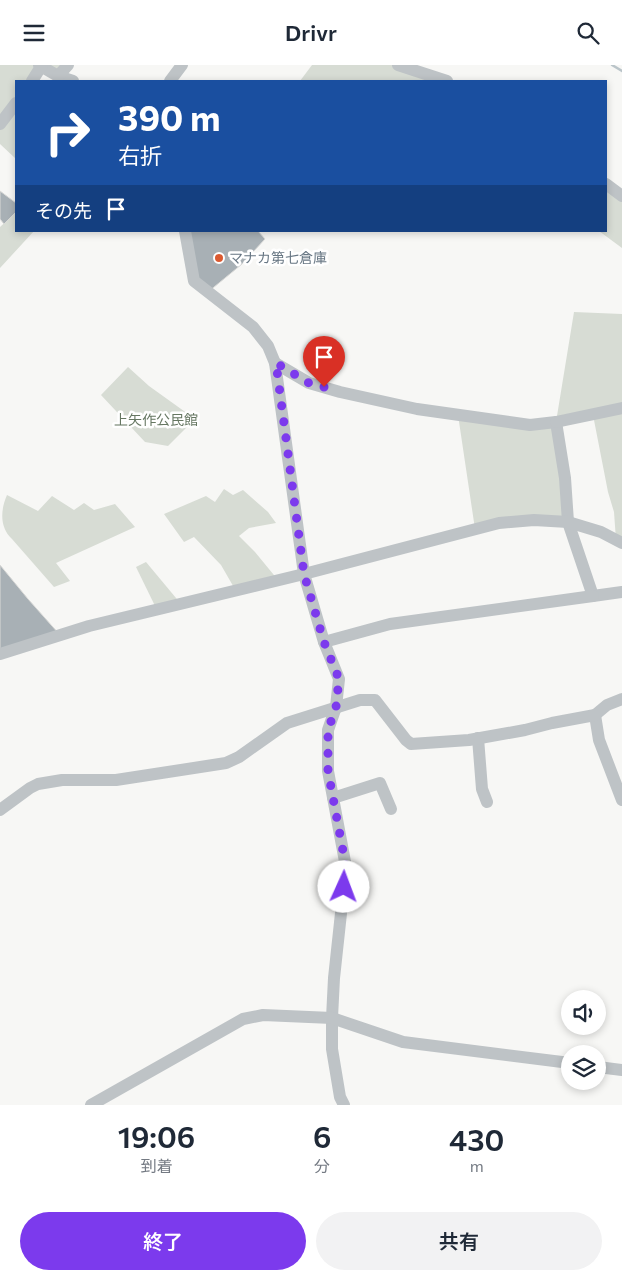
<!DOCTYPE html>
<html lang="ja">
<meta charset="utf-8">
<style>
body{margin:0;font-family:Commissioner,"Noto Sans JP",sans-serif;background:#f2f2f3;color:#1f2937;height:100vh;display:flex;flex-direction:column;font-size:19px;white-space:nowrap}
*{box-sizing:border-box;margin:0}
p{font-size:16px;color:#747a83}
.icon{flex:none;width:28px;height:28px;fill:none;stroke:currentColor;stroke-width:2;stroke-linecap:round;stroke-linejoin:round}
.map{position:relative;height:1040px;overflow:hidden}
.drawer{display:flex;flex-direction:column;background:#fff;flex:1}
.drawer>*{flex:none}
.banner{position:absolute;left:15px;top:15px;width:592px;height:152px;border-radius:0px;box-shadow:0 2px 8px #0003;background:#1a4fa0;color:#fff;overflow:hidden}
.tools{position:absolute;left:561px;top:925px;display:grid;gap:10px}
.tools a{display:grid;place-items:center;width:45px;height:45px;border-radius:50%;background:#fff;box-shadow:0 2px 8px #0003;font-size:25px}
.pin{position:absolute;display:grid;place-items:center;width:42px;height:42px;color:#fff;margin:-51px -21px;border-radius:50% 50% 50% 0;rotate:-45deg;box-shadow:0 0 5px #0007}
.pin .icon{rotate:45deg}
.me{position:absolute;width:55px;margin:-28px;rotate:2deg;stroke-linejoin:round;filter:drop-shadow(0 0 4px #0008)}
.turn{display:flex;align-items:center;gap:18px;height:105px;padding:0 20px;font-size:22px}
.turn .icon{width:65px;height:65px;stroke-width:2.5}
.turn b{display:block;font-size:35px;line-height:42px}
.then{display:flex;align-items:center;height:48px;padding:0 20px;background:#0003;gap:10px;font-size:19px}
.eta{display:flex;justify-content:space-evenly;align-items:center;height:85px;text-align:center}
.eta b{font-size:30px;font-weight:600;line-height:35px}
.primary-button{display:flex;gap:10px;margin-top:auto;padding:10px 20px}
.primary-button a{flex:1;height:58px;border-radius:30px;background:#7c3aed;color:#fff;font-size:20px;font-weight:600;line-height:58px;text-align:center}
.primary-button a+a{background:#f2f2f3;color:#1f2937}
header{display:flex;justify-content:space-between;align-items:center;height:65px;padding:0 20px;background:#fff;font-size:22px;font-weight:600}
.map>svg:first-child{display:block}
</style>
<header><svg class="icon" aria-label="menu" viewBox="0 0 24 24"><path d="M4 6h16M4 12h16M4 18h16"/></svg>Drivr<svg class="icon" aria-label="search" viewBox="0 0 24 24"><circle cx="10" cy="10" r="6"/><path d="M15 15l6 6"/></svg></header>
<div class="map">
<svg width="622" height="1040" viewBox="0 0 622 1040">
<rect width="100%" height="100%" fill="#f7f7f5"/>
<g fill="#d7dcd4">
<path d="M0,0h68l-10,11 -16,-9 -10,14h-16v76l-1,1 -15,-14z"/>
<path d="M312,0h86l49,16h-147z"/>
<path d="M606,119l16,12v52l-23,-17h7z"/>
<path d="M16,147v19h18l-34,37v-41z"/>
<path d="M574,247l48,2v229l-6,-3 -2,-28 -6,-20 -15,-77 -37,8 12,99 -93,7 -17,-114 98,7z"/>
<path d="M128,302l21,19 46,33 -27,27 -23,-4 -44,-47z"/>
<path d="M224,424l9,6 10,-5 25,22 8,11 -27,5 -10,8 16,16 23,28 -42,11 -15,-26 -27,-28 -10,5 -20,-28 42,-18 9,6z"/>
<path d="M7,430l31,16 14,-15 22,14 10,-7 10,7 21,-6 20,23 -79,36 14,18 -16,6 -42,-48c-12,-11 -12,-28 -5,-44z"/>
<path d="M146,497l35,42 -24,6 -21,-43z"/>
</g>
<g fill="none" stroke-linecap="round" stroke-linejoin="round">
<path stroke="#bac4c9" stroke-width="2.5" d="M612,0l10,6"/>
</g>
<g fill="#a8b0b5" stroke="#d9d9d7">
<path d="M0,126l16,12v9l-12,12 -4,-5z"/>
<path d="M185,166h73l7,8 -23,25 -34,28 -14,-11z"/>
<path d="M0,500l28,34 32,36 -60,19z"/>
</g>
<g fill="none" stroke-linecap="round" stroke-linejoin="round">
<g stroke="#bec3c6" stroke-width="12">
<path d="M39,0l19,11 15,5"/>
<path d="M398,0l49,16"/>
<path d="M58,11l10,-11"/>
<path d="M32,16l10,-16"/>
<path d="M170,16l12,-16"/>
<path d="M0,59l16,-21"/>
<path d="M606,119l16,12"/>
<path d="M185,166l9,50 59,46 15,19 7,17 29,211 20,68 15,37 -3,28 -8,23v41l18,96 -12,111 -2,40v31l8,48 4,8"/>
<path d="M275,298l34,20 31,9 77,17 113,16 26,-3 9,56 3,44 25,74 29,-4"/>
<path d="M556,357l66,-14"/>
<path d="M324,577l66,-18 203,-28"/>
<path d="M0,589l89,-28 215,-52 195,-51 35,-3 34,2 33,10 21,11"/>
<path d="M595,650l4,25 23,60"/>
<path d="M478,673l4,51 5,13"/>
<path d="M333,733l47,-15 11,26"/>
<path d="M0,745l30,-22 8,-4 24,-4h54l110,-17 13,-6 48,-34 73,-23h15l31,40 5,4 58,-4 56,-10 27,-7 43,-8 12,-10 15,-6"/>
<path d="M598,1002l24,3"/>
<path d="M91,1040l152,-86 20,-4 69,3 71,24 167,21"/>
</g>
</g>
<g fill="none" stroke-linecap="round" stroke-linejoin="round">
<path stroke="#7c3aed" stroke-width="9" stroke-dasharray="0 16.2" d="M324,322l-15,-4 -33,-20 28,211 20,68 15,37 -3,28 -8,23v41l18,96 -2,20"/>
</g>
<circle fill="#db5a31" stroke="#fff" stroke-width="2" cx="219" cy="193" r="5"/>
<g text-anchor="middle" stroke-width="5" stroke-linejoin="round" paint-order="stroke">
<g font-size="14" fill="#687784" stroke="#fff" text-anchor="start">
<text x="229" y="198">マナカ第七倉庫</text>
</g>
<g font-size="14" fill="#667762" stroke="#fff">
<text x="156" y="360">上矢作公民館</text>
</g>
</g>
</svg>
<div class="tools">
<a><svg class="icon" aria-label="sound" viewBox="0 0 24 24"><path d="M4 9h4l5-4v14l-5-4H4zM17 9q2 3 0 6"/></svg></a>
<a><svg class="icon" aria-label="layers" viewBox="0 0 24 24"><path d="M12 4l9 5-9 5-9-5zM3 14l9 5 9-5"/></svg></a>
</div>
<div class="pin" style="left:324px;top:322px;background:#d93025"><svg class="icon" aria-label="arrive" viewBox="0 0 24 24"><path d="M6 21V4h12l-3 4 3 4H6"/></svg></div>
<svg class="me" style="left:344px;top:822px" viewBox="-20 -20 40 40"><circle r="19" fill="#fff"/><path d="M0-13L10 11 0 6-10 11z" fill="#7c3aed"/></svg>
<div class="banner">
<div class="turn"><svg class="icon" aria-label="right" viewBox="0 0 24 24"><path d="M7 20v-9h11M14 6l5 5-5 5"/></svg><div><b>390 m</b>右折</div></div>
<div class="then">その先<svg class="icon" aria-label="arrive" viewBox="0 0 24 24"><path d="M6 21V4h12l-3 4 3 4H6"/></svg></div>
</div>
</div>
<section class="drawer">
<div class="eta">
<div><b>19:06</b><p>到着</p></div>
<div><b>6</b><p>分</p></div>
<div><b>430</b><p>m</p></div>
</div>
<div class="primary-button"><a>終了</a><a>共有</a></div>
</section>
